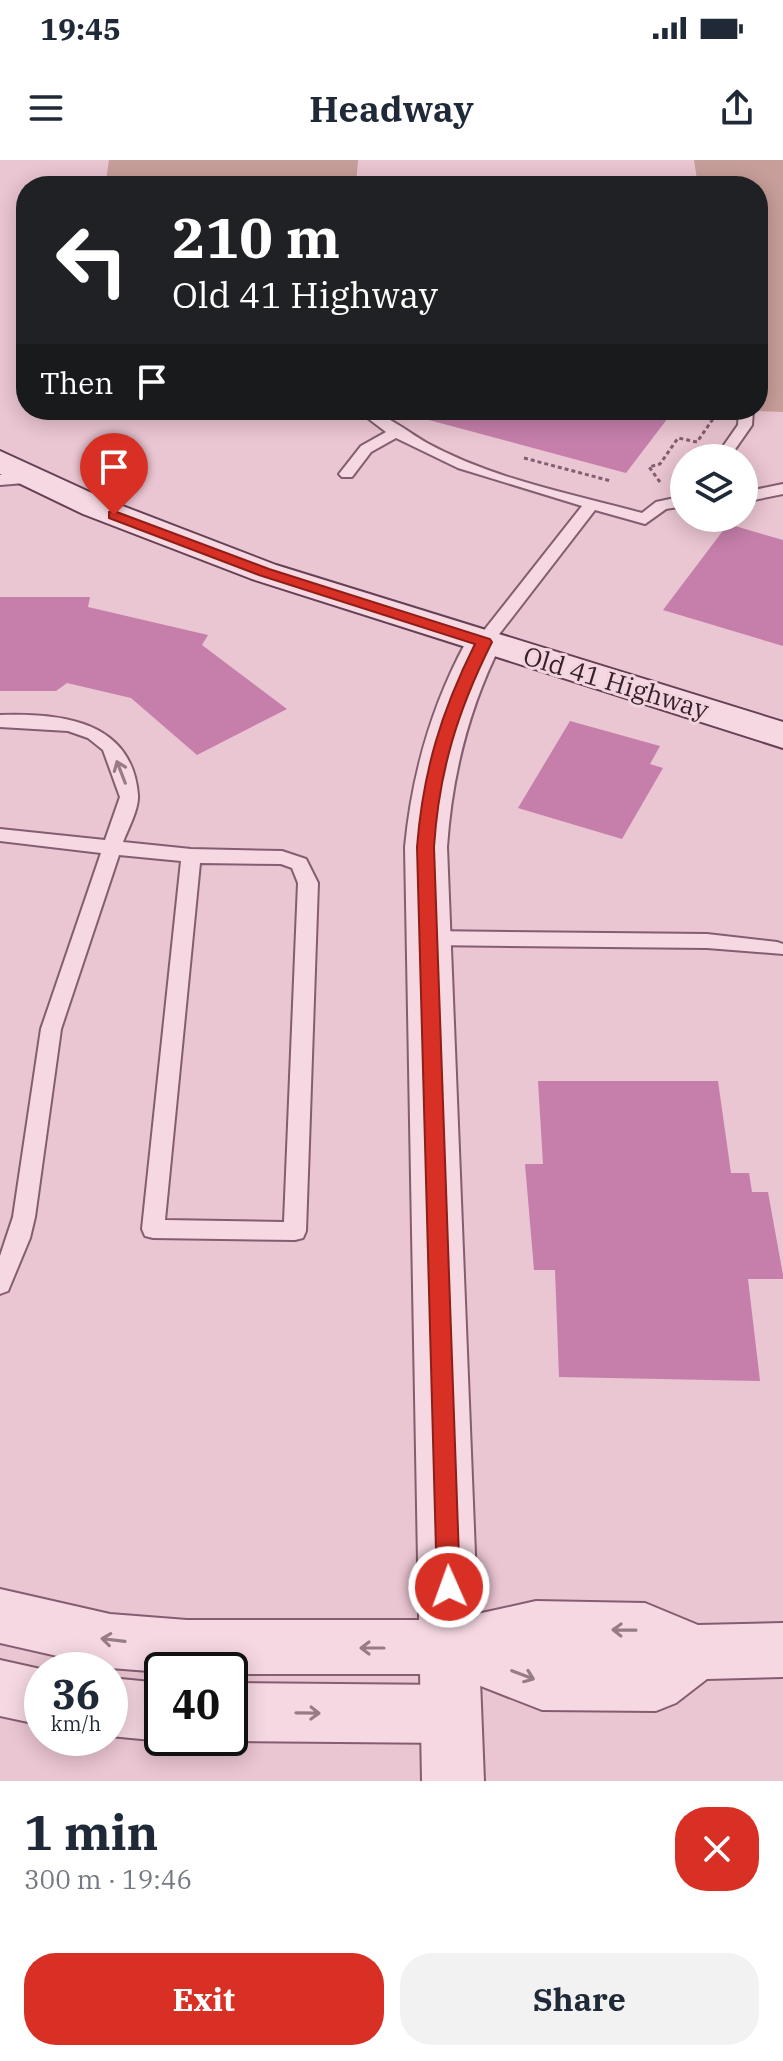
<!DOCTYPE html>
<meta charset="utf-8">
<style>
body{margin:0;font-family:"IBM Plex Serif",serif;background:#f2f2f3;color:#1f2937;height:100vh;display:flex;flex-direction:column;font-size:30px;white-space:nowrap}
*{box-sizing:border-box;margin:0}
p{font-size:26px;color:#747a83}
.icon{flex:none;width:44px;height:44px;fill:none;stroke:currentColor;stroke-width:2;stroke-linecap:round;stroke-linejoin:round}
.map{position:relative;height:1621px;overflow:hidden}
.side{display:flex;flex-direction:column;background:#fff;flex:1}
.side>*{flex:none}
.top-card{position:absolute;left:16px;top:16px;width:752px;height:244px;border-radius:32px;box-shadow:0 4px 20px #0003;background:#202124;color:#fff;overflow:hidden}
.tools{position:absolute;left:670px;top:284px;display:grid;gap:16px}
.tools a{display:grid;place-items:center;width:88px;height:88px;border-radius:50%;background:#fff;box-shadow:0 4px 20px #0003;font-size:40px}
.speed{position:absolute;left:24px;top:1492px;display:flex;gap:16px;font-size:40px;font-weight:700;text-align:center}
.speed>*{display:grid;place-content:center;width:104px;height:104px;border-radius:50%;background:#fff;box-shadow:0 4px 20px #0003;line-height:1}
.speed small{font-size:20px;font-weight:400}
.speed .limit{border:4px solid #111;border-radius:12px;background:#fff;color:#111}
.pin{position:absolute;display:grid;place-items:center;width:68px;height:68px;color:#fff;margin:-82px -34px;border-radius:50% 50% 50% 0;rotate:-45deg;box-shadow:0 0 8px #0007}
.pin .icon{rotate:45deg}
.me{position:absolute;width:88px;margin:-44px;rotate:358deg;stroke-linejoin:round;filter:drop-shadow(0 0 6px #0008)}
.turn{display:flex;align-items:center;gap:28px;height:168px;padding:0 24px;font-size:36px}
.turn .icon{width:104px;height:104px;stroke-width:2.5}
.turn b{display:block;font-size:56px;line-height:68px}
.then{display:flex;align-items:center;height:76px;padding:0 24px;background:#0003;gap:16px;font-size:30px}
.round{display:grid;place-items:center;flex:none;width:84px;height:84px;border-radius:32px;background:#f2f2f3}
.head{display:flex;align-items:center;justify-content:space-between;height:136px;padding:0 24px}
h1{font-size:48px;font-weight:700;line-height:60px}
.action{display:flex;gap:16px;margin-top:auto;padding:16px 24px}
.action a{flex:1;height:92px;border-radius:32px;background:#d93025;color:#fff;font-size:32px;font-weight:700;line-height:92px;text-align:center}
.action a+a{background:#f2f2f3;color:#1f2937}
.status{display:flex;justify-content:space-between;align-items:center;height:56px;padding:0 40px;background:#fff;direction:ltr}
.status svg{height:22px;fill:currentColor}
header{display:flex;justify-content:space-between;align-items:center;height:104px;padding:0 24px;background:#fff;font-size:36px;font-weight:700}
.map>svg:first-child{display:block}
</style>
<div class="status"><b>19:45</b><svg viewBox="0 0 49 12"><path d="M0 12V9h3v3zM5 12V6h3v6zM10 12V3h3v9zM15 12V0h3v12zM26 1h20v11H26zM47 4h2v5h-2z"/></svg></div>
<header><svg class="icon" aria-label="menu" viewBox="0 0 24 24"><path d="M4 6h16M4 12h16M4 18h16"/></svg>Headway<svg class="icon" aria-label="share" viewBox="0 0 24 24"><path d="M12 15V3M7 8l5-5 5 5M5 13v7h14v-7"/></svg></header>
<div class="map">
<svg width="783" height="1621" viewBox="0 0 783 1621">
<rect width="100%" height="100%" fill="#eac5d2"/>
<g fill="#c79e9a">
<path d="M109,0h249l-2,26h-246l-4,-5z"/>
<path d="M694,0h89v252l-51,-2h26v-224h-60z"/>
</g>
<g fill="#c57faa">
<path d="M430,250h244l-48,63 -197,-53z"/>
<path d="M728,364l55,16v106l-120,-36z"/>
<path d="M0,437h90l-2,10 120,28 -6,10 85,64 -90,46 -66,-57 -64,-15 -11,8h-56z"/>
<path d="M570,561l90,25 -10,18 13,4 -41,71 -104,-31z"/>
<path d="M538,921h180l13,92h18l3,19h16l15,83v4h-35l12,102 -201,-4 -4,-107h-21l-9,-106h18z"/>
</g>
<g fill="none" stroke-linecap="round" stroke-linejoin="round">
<g stroke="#845d70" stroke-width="4">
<g id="service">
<path d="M357,250c26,0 47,20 70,33 66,36 144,51 215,70l14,-11 28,-6v10l-18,3 -21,15 -50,-14 -105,136h-12l-2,-4 2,-4 104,-132 -124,-38 -62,-30 -25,14 -19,25h-10l-3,-3 22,-28 25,-14z"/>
<path d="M739,250h14l-1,15 -23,33h-14l23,-33z"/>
<path d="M32,314l8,5 -3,3 -37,3v-10z"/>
<path d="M783,324v10l-39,8v-10z"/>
<path d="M0,555c60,-2 132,5 138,80 1,14 -10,34 -15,47l68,7 91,2 24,8 12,24 -12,348 -3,7 -8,2 -142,-2 -8,-2 -3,-7 39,-368 -62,-6 -58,174 -26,188 -5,21 -22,53 -8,3v-38l13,-39 28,-188 60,-176 -101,-12v-12l105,11 15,-43 -17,-47 -15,-12 -20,-7 -68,-4zM200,703l81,1 11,4 6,15 -14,339 -119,-2z"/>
<path d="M426,771l281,3 70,8 6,2v10l-76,-6 -281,-3 -10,-7z"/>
</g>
</g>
<g stroke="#845d70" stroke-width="4">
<g id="minor">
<path d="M0,1429l110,25 77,6h263l86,-19 109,2 53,22 85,-2v54l-76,2 -31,24 -20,8 -114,-1 -92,-36h-220v-4h-68v2l-52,-4 -110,-25z"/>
<path d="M0,1500l45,10h-3v55l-42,-9z"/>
<path d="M110,1518l52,5v55h7l-7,3 -52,-5z"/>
<path d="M230,1523l221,2 20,9 9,20 -9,20 -20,9 -221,-2 -7,-3h7z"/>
</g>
</g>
<g stroke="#845d70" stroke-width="4">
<path id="tertiary" d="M484,471l13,3 5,8c-33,65 -50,132 -55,205l37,934h-62l-17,-934c7,-73 26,-140 61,-205l5,-8z"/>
</g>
<g stroke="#664054" stroke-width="4">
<path id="secondary" d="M0,291l107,49 169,65 507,157v26l-531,-169 -169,-65 -83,-40z"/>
</g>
<g stroke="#845d70" stroke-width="3" stroke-dasharray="4 3" stroke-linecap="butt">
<path d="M524,298l87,23"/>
<path d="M660,322l-11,-15 11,-3 18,-26 19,4 18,-26 -20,-6"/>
</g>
<use href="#service" fill="#f6d8e2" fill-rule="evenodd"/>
<use href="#minor" fill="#f6d8e2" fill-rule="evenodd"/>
<use href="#tertiary" fill="#f6d8e2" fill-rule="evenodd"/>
<use href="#secondary" fill="#f6d8e2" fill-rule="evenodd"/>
</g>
<defs><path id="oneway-shaft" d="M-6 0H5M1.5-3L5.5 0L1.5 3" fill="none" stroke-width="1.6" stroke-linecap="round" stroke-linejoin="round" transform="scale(2)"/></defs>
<g stroke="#967c86">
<use href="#oneway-shaft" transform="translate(121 612) rotate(-111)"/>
<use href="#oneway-shaft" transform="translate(624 1470) rotate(-179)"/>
<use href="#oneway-shaft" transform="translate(113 1480) rotate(-173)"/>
<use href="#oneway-shaft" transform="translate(372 1488) rotate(180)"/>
<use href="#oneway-shaft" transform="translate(523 1515) rotate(21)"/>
<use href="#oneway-shaft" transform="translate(308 1553) rotate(1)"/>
</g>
<path fill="#d93025" stroke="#8d1f18" stroke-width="2" d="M114,351l155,58 221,70 2,3c-34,68 -53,128 -58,205l26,740 -3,8 -8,3 -9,-3 -3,-8 -20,-740c6,-76 24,-135 58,-203l-216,-69 -150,-57v-6z"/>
<g text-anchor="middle" stroke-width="6" stroke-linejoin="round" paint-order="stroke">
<g font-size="26" fill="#351f2b" stroke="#f2d4de">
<text transform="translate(616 523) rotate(17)" y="9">Old 41 Highway</text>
</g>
</g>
</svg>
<div class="tools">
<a><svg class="icon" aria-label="layers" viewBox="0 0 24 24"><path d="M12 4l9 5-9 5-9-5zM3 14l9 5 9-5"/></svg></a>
</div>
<div class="speed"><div>36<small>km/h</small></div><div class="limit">40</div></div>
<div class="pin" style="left:114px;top:355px;background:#d93025"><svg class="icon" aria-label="arrive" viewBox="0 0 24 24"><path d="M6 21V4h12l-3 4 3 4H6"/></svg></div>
<svg class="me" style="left:449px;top:1427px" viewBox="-20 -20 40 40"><circle r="17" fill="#d93025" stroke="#fff" stroke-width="3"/><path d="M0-11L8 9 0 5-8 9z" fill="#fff"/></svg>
<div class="top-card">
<div class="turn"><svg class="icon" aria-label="left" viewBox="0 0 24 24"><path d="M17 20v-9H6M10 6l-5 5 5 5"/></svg><div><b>210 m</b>Old 41 Highway</div></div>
<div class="then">Then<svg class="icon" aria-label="arrive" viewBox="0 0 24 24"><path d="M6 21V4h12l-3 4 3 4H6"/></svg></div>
</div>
</div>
<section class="side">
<div class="head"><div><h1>1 min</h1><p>300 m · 19:46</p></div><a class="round" style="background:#d93025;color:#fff"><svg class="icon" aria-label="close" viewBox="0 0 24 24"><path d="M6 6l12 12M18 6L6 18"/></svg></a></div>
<div class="action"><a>Exit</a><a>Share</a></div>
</section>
